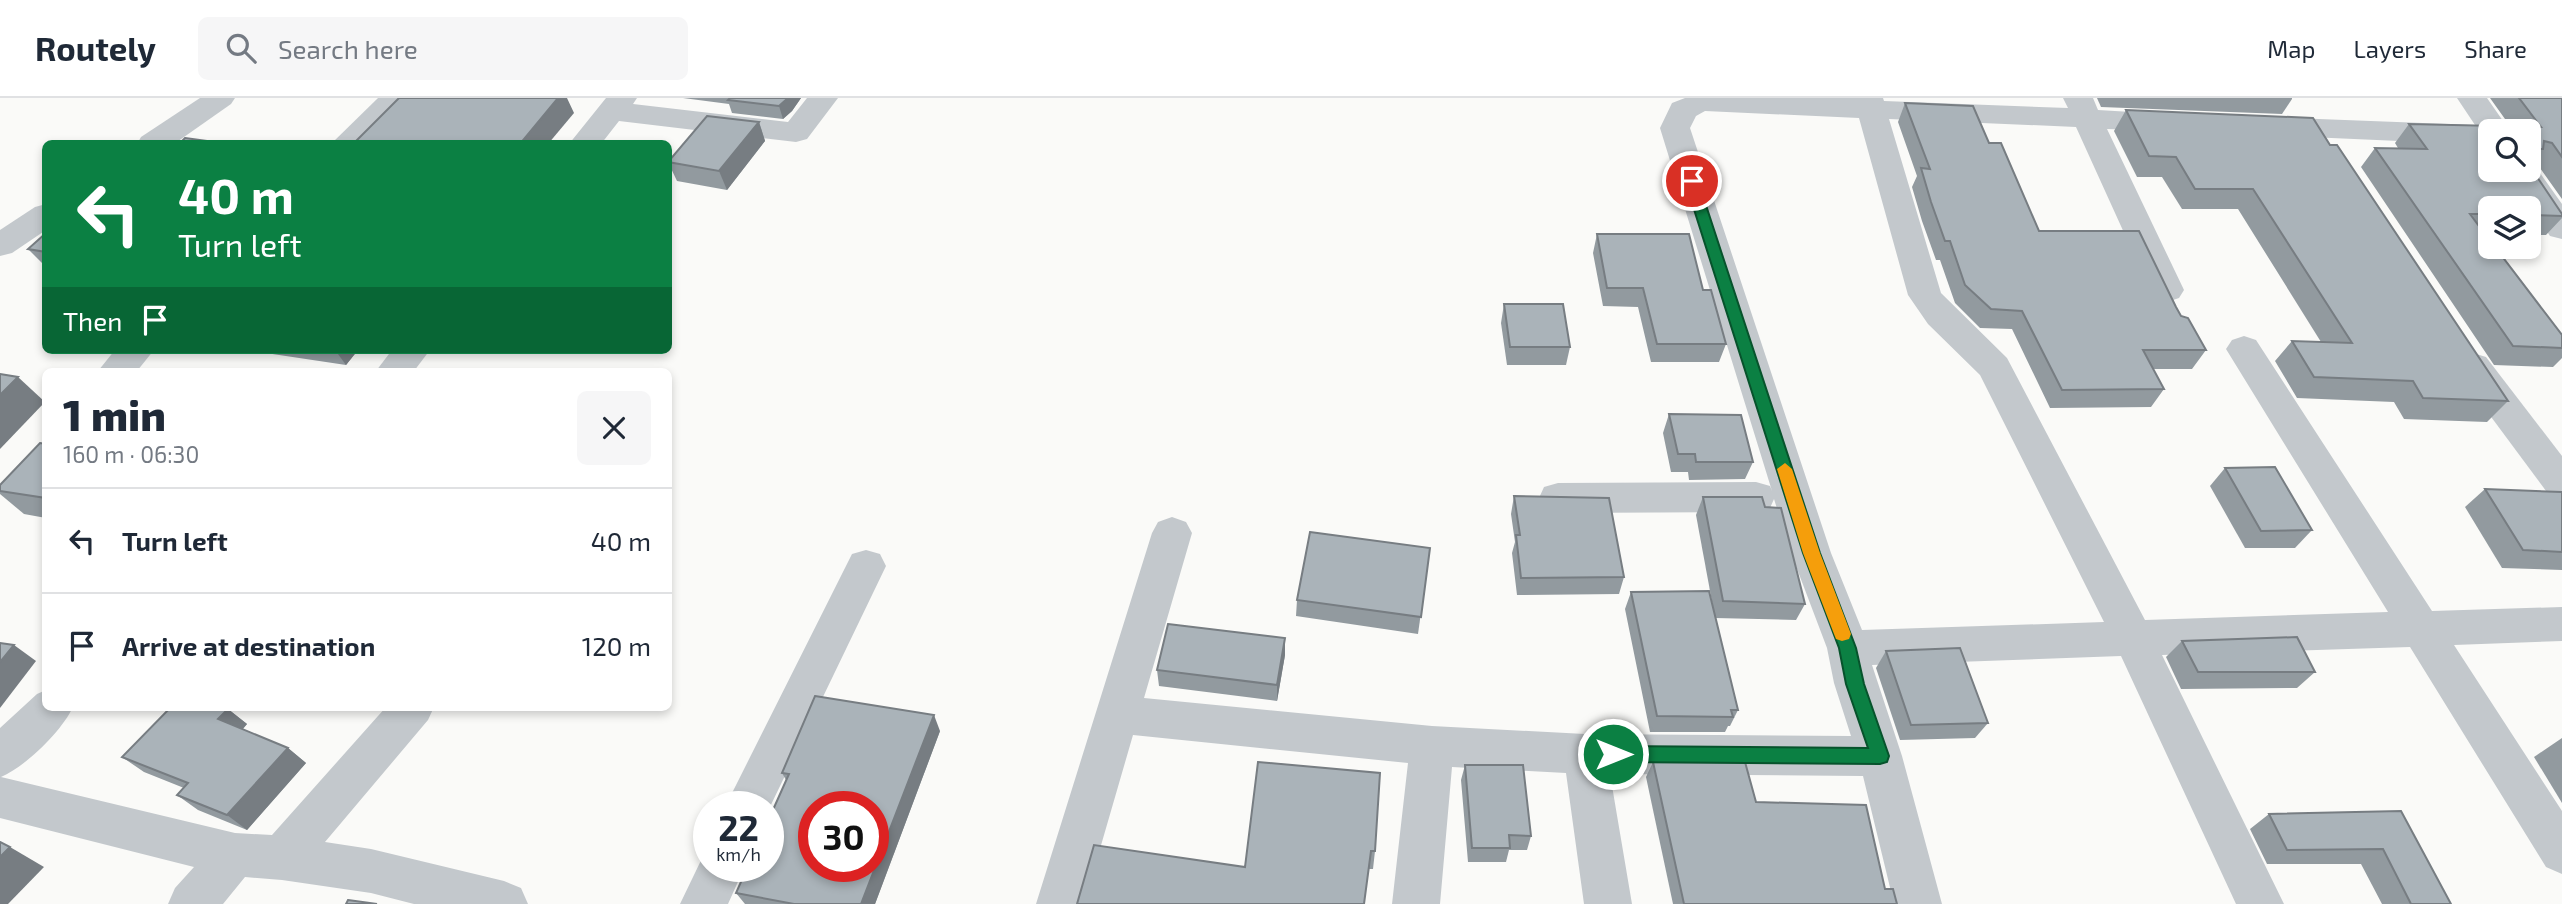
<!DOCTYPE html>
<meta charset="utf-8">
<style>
body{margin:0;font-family:"Exo 2",sans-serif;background:#f6f6f7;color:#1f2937;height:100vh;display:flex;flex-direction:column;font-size:26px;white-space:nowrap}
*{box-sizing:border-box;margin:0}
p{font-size:23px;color:#747a83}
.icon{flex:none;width:38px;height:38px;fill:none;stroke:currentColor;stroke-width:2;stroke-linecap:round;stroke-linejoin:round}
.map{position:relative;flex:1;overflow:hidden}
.details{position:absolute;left:42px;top:270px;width:630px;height:343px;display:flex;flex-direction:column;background:#fff;border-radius:10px;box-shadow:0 4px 10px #0003}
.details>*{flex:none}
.top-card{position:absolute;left:42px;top:42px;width:630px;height:214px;border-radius:10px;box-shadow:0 4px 10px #0003;background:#0b8043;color:#fff;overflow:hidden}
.controls{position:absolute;left:2478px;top:21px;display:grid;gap:14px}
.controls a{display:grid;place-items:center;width:63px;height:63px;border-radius:10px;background:#fff;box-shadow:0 4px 10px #0003;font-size:35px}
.speed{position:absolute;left:693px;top:693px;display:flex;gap:14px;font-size:35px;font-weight:700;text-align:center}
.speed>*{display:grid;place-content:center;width:91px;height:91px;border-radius:50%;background:#fff;box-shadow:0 4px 10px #0003;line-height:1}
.speed small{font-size:18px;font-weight:400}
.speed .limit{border:10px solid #d22;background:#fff;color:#111}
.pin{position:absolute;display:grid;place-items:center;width:60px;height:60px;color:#fff;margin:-30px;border:4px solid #fff;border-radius:50%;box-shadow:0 2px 7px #0007}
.me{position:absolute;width:77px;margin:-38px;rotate:90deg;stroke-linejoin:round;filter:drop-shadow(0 0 5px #0008)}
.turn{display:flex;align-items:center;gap:24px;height:147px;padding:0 21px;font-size:32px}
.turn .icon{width:91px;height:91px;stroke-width:2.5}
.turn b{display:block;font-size:49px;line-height:60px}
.then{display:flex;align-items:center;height:66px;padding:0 21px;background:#0003;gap:14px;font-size:26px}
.round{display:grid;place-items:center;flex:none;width:74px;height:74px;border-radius:10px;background:#f6f6f7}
.overview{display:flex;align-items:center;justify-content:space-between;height:119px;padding:0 21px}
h1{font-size:42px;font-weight:800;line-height:52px}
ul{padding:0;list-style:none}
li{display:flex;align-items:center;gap:21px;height:105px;padding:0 21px;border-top:2px solid #e0e1e3}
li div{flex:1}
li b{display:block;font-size:26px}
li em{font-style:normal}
header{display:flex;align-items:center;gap:42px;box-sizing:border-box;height:98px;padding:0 35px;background:#fff;border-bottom:2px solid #e0e1e3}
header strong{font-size:33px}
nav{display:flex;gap:38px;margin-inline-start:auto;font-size:24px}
.search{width:490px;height:63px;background:#f6f6f7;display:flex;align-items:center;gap:18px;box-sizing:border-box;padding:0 24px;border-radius:10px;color:#747a83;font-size:26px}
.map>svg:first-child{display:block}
</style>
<header>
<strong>Routely</strong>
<div class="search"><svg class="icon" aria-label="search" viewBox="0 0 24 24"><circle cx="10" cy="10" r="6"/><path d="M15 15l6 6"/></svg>Search here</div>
<nav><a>Map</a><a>Layers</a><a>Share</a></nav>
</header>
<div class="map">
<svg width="2562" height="806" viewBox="0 0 2562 806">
<rect width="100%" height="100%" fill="#fafaf8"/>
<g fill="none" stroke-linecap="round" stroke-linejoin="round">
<g fill="#c3c8cc" fill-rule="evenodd">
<path d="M200,0h35l-4,6 -57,40h-37l4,-7z"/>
<path d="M378,0h33l-46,46h-34z"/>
<path d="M606,0h31l-4,6 155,18 19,-24h31l-31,41 -11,3 -177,-21 -18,23h-32z"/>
<path d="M1685,0h198l1,3 184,7 -5,-10h30l5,12 84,5 4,7 -4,7 -11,2 -64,-2 77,161 -5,8 -12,4 -12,-4 -5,-8 -74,-163 -187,-8 52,174 66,65 138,262 243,-8 -162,-263 6,-9 12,-4 12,4 176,271 130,-4v34l-108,4 108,166v63l-16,-7 -136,-220 -248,8 122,249h-48l-115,-248 -249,9 30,91 40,148h-48l-31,-128 -253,-2 22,130h-48l-18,-131 -114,-6 -12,137h-48l16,-141 -275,-28 -49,169h-48l116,-371 6,-11 14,-5 14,5 6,11 -48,165 288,28 153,8 266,2 -17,-53 -7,-35 -36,-95 -17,-54 -4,9 -14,4 -198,1 -14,-4 -5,-11 5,-11 14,-4 198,-1 14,4 2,5 -112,-363 12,-25zM1705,13l154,7 49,177 20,29 52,51 124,247 -242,8 -31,-77 -141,-425 6,-12z"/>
<path d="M2457,0h30l23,33h-20v14l-224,-10 -11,-2 -4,-7 4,-7 11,-2 209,8z"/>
<path d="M2529,64l4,1 29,41v35l-12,-3 -44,-66h23z"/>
<path d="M46,106v26l-34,23 -12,3v-26l35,-23z"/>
<path d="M115,252h39l-17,21h-39z"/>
<path d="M392,252h38l-16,21h-38z"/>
<path d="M2473,255l13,4 76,99v43l-13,-4 -89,-120 -5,-9 5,-9z"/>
<path d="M866,452l14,4 6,12 -118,245v-4h-43l127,-253z"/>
<path d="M46,592v17h27c-11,24 -48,60 -72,70l234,56 37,2 114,-128h48l-6,13 -103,122 46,7 133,32 17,7 7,16h-114l-43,-11 -89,-13 -37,-3 -22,27h-55l7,-16 19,-21 -194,-49v-90l37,-34z"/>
<path d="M709,751v17h36l-17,38h-48l26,-54z"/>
</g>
</g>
<g fill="#929a9f">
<path d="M683,0h118l-9,13 -9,8 -51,-6 -3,-9z"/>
<path d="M2097,0h195v1l-10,15 -181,-7z"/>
<path d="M2490,0h72v101l-27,-38h-3l-3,4v-34h-39l72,83v4l-16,17h-17v-27h-39v26l-5,-1 77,102v23l-9,9 -59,-2 -133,-198 14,-19h23l-3,-5 14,-19 101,2z"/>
<path d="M1905,5l84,40 50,88 137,76 5,9 25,34 -14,19h-39l11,20 -13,18 -101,1 -38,-79 -32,-1 -25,-25 -15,-43h-4l-14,-39 -10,-34 5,-11 -19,-54z"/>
<path d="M2126,12l204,35 178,256 -21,21 -83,-3 -10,-17 -97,-4 -22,-37 17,-20 29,1 -83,-133h-56l-20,-32h-25l-23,-46z"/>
<path d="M759,24l6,19 -38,49 -50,-9 -9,-19z"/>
<path d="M46,135v34l-18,-18z"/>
<path d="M1597,136l106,56 23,54 -7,18h-68l-13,-55 -35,-1 -10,-53z"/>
<path d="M1504,206l66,43 -4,18h-59l-6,-42z"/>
<path d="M245,252h113l-12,15z"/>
<path d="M1669,316l84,48 -8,17 -56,1 -1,-8h-17l-8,-39z"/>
<path d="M46,346v74l-22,-4 -24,-20v-9z"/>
<path d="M2225,370l87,62 -17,18h-50l-35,-62z"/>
<path d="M2485,391l77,3v78l-60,-2 -37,-61z"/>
<path d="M1514,398l110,81 -5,17 -102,1 -5,-42 3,-11 -4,-28z"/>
<path d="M1703,399l62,10 40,97 -9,16 -81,-2 -19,-103z"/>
<path d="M1430,450l-12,86 -122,-18 1,-16z"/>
<path d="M1631,494l107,118 -8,16h-2l-3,6h-75l-25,-123z"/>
<path d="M1285,540v17l-8,46 -118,-15 -2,-16z"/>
<path d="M2182,543l133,31 -18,16 -116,1 -15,-32z"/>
<path d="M1886,553l102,72 -13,15 -75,2 -24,-72z"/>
<path d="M228,611l19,15 -4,5 45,19 18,15 -59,67 -49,-20 -21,-15 7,-7 -40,-16 -22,-15z"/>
<path d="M940,633l-65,173h-130l-9,-11 50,-113 -4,-7z"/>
<path d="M2562,640v65l-28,-46z"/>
<path d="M1258,664l117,89 -2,18h-5l-4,35 -119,-37z"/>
<path d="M1653,664l103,40 129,87 12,15h-224l-27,-127z"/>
<path d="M1465,667l66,71 -4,14h-18l-3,12h-38l-7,-82z"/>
<path d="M2401,713l50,93h-69l-21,-40h-94l-17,-35 19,-15z"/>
</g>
<g fill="#777d82">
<path d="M558,0h9l7,15 -26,31h-28z"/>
<path d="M788,0h13l-9,13 -9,8 -4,-13z"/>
<path d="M759,24l6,19 -38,49 -8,-19z"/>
<path d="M335,252h23l-12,15z"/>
<path d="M18,279l27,25 -45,47v-54z"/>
<path d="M1285,540v17l-8,46v-16z"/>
<path d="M14,547l22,16 -36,47v-46z"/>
<path d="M228,611l19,15 -10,11 -19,-16z"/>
<path d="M934,617l6,16 -65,173h-14z"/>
<path d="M288,650l18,15 -59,67 -20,-15z"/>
<path d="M10,749l34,20 -36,37h-8v-47z"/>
</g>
<g fill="#aab3b9" stroke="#777d82" stroke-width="2" fill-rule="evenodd">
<path d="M399,0h159l-38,46h-167z"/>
<path d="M730,0h58l-9,8 -51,-6z"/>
<path d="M2519,0h43v59l-10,-14 -8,-2 -1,8h-14v-18h-39v39h39v-5l33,49v2l-33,-1v-7h-39v6h-20l20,27v6h5l67,88v13l-49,-2 -138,-198 52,1 -18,-25 132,3z"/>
<path d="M1905,5l68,3 16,37h12l38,88h100l37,76 5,9 7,2 18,32h-63l21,39 -102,1 -40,-79 -31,-2 -26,-24 -15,-44h-5l-14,-39 -10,-34 9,1z"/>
<path d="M2126,12l187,8 17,27h7l171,256 -85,-3 -10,-17 -99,-4 -22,-36 60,2 -99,-154h-58l-19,-32 -27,-1z"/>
<path d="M707,18l52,6 -40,49 -51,-9z"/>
<path d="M185,40l44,6h-50z"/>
<path d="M46,135v19l-18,-3z"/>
<path d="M1597,136h92l14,56h8l15,54h-69l-14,-56h-36z"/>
<path d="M1504,206h59l7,43h-60z"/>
<path d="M0,276l18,3 -18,18z"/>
<path d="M1669,316l72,1 12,47h-57l-1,-8h-17z"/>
<path d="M40,345l6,1v54l-46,-7v-6z"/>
<path d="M2275,369l37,63 -51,1 -36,-63z"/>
<path d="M2485,391l77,3v60l-39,-2z"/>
<path d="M1514,398l95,2 15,79 -103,1 -5,-43h4z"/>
<path d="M1703,399h59l3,10 16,1 24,96 -82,-3z"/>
<path d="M1310,434l120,16 -9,69 -124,-17z"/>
<path d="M1709,493l29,119h-7l2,7 -76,-1 -26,-124z"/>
<path d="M1168,526l117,14 -8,47 -120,-15z"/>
<path d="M2297,539l18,35h-117l-16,-31z"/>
<path d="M0,545l14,2 -14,17z"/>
<path d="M1960,550l28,75 -77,2 -25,-74z"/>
<path d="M815,598l119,19 -73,189h-67l-58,-11 12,-27h20v-45l21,-47 -7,-1zM814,709h59v59h-59z"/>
<path d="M171,609h53l4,2 -10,10 70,29 -61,67 -50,-20 11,-12 -66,-26z"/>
<path d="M1258,664l122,11 -5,78h-4l-7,53h-287l17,-59 151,22z"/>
<path d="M1653,664h92l11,40 110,3 19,84h8l4,15h-213z"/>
<path d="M1465,667h58l8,71 -22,-1 1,13h-38z"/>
<path d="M2401,713l50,93h-40l-28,-55 -96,1 -18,-36z"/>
<path d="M0,744l10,5 -10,10z"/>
<path d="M348,802l29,4h-31z"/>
</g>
<path fill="#0b8043" stroke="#07532c" stroke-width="2" d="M1692,79l6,4 122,372 36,95 8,36 25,72 -2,6 -7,2 -267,-2 -7,-2 -2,-6 2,-6 7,-2 255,2 -22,-64 -7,-36 -36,-95 -118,-372z"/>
<path fill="#f59e0b" d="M1785,365l7,6 28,84 31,81 -2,5 -7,2 -6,-2 -2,-5 -31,-81 -26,-84z"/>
</svg>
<div class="controls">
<a><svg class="icon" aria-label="search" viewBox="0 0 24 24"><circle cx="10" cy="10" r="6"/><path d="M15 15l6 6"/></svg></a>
<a><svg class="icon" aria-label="layers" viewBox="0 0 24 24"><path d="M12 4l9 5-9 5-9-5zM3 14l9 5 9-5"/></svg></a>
</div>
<div class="speed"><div>22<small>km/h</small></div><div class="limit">30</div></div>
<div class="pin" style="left:1692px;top:83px;background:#d93025"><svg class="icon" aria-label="arrive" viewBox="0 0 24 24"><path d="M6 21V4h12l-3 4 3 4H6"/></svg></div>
<svg class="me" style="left:1613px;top:656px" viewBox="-20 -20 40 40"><circle r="17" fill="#0b8043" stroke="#fff" stroke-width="3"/><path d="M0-11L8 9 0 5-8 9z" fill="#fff"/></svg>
<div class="top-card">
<div class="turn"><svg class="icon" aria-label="left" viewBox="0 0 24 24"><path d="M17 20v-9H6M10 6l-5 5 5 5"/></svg><div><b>40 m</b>Turn left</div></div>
<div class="then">Then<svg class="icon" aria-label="arrive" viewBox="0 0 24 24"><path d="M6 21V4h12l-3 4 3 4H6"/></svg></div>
</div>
<section class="details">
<div class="overview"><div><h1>1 min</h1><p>160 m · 06:30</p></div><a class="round"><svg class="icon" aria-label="close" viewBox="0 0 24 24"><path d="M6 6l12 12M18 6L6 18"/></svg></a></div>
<ul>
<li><svg class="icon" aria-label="left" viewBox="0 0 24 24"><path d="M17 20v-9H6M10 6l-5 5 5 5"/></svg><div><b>Turn left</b></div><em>40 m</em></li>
<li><svg class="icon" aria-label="arrive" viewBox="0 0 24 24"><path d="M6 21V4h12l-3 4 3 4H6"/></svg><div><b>Arrive at destination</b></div><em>120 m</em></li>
</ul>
</section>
</div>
